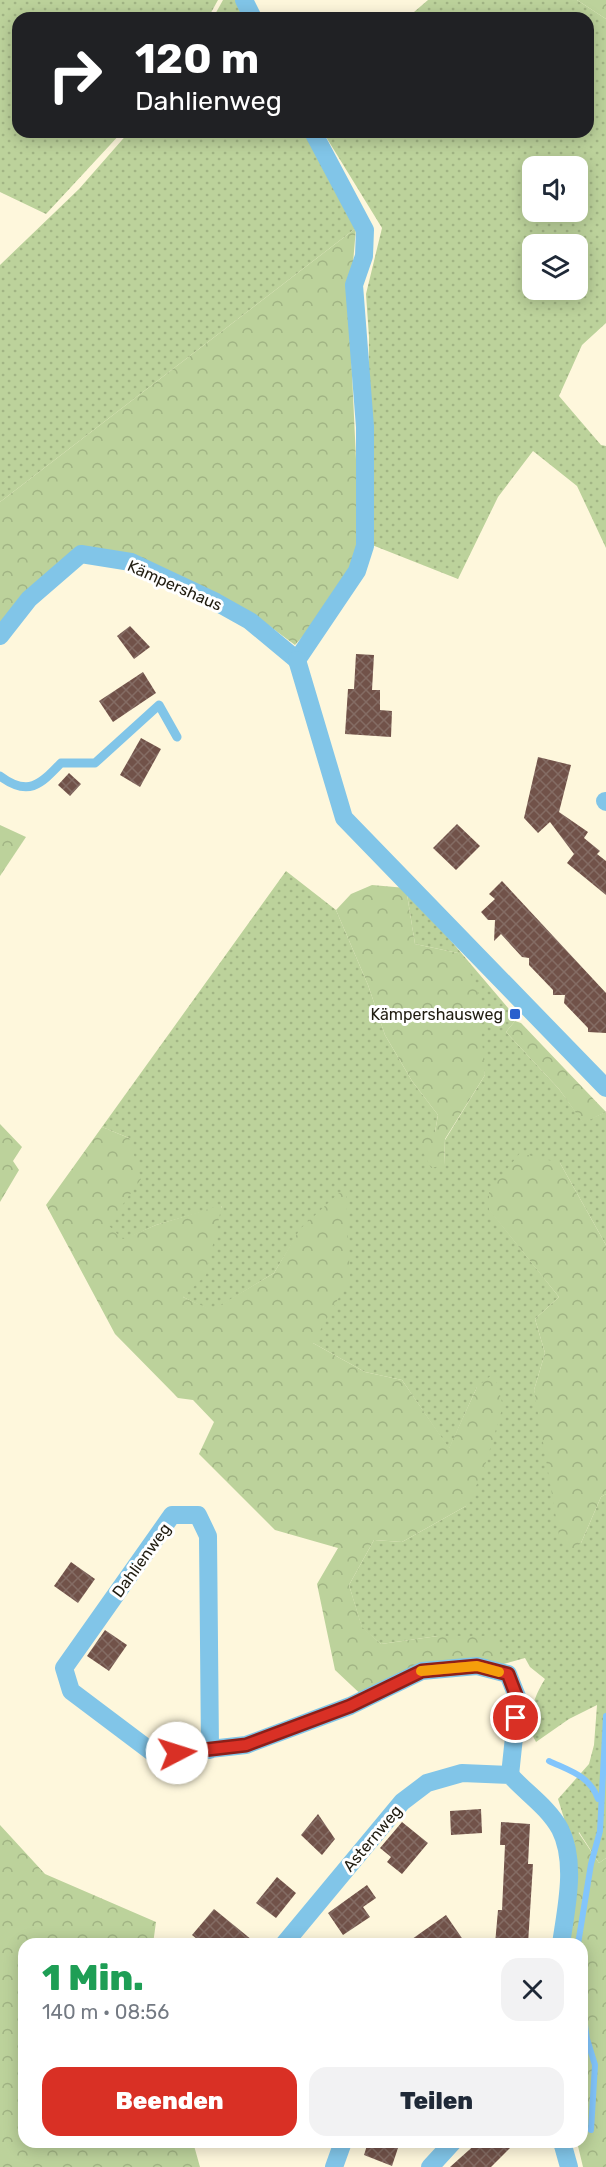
<!DOCTYPE html>
<html lang="de">
<meta charset="utf-8">
<style>
body{margin:0;font-family:Rubik,sans-serif;background:#f2f2f3;color:#1f2937;height:100vh;display:flex;flex-direction:column;font-size:22px;white-space:nowrap}
*{box-sizing:border-box;margin:0}
p{font-size:20px;color:#747a83}
.icon{flex:none;width:33px;height:33px;fill:none;stroke:currentColor;stroke-width:2;stroke-linecap:round;stroke-linejoin:round}
.map{position:relative;flex:1;overflow:hidden}
.drawer{position:absolute;left:18px;top:1938px;width:570px;height:210px;display:flex;flex-direction:column;background:#fff;border-radius:18px;box-shadow:0 3px 15px #0003}
.drawer>*{flex:none}
.banner{position:absolute;left:12px;top:12px;width:582px;height:126px;border-radius:18px;box-shadow:0 3px 15px #0003;background:#202124;color:#fff;overflow:hidden}
.fabs{position:absolute;left:522px;top:156px;display:grid;gap:12px}
.fabs a{display:grid;place-items:center;width:66px;height:66px;border-radius:12px;background:#fff;box-shadow:0 3px 15px #0003;font-size:30px}
.pin{position:absolute;display:grid;place-items:center;width:51px;height:51px;color:#fff;margin:-26px;border:3px solid #fff;border-radius:50%;box-shadow:0 2px 6px #0007}
.me{position:absolute;width:66px;margin:-33px;rotate:85deg;stroke-linejoin:round;filter:drop-shadow(0 0 4px #0008)}
.turn{display:flex;align-items:center;gap:21px;height:126px;padding:0 24px;font-size:27px}
.turn .icon{width:78px;height:78px;stroke-width:2.5}
.turn b{display:block;font-size:42px;line-height:51px}
.round{display:grid;place-items:center;flex:none;width:63px;height:63px;border-radius:18px;background:#f2f2f3}
.summary{display:flex;align-items:center;justify-content:space-between;height:102px;padding:0 24px}
h1{font-size:36px;font-weight:800;line-height:45px;color:#1e9e55}
.primary-button{display:flex;gap:12px;margin-top:auto;padding:12px 24px}
.primary-button a{flex:1;height:69px;border-radius:18px;background:#d93025;color:#fff;font-size:24px;font-weight:800;line-height:69px;text-align:center}
.primary-button a+a{background:#f2f2f3;color:#1f2937}
.map>svg:first-child{display:block}
</style>
<div class="map">
<svg width="606" height="2167" viewBox="0 0 606 2167">
<defs>
<pattern id="grass-dots" width="8" height="8" patternUnits="userSpaceOnUse" patternTransform="scale(1.5)"><rect width="8" height="8" fill="#bcd29b"/><path d="M2 2h.1M6 6h.1" fill="none" stroke="#a1b484" stroke-width="1.8" stroke-linecap="round"/></pattern>
<pattern id="forest-crowns" width="20" height="18" patternUnits="userSpaceOnUse" patternTransform="scale(1.5)"><rect width="20" height="18" fill="#bcd29b"/><path d="M2 6a3 3 0 1 1 6 0M12 15a3 3 0 1 1 6 0" fill="none" stroke="#a1b484"/></pattern>
<pattern id="building-cross-hatch" width="8" height="8" patternUnits="userSpaceOnUse" patternTransform="scale(1.5)"><rect width="8" height="8" fill="#715249"/><path d="M0 0l8 8M0 8l8-8" fill="none" stroke="#846c64"/></pattern>
</defs>
<rect width="100%" height="100%" fill="#fef7dc"/>
<g fill="url(#grass-dots)" fill-rule="evenodd">
<path d="M0,0h218l-10,18h-190v114h104l-76,82 -46,-22z"/>
<path d="M223,0h15l10,18h-35z"/>
<path d="M428,0h149l29,19v304l-24,22 -23,51 42,49 5,1v102l-29,-62 -44,-35 -35,46 -40,82 -91,-36 2,-206 -3,-43 16,-66 -59,-96h265v-114h-181zM532,166h46v46h-46zM532,244h46v46h-46z"/>
<path d="M129,132h180l47,96 -356,274v-237l79,-76z"/>
<path d="M286,871l50,39 32,75 17,50 27,46 26,34 -3,17 9,33 1,-25 40,-65 -27,-122 -43,-9 -9,-56 109,128v5l-9,11 53,57 24,33 23,-10v133l-46,-82 -71,29v17l70,88 -24,22 10,34 -11,37 47,153 20,-46 5,-3v364l-7,5 -20,-31 -6,15 -15,-48 31,-35 5,-19 3,-40 -28,14 -33,23c-12,-19 -2,-46 9,-63l-15,-12 -5,-9 -29,8 -58,-30 -57,8 -19,-16 -13,-43 25,-45 28,2 64,-36 11,-119 -28,62 -47,-69 -37,-8 -52,-29 -12,-114 -27,44 -62,38 -29,-14 39,-91 -66,19 -33,15 -16,-15 22,-87 -27,-11z"/>
</g>
<g fill="url(#forest-crowns)">
<path d="M577,0h29v19z"/>
<path d="M356,228l-7,82 11,234c-12,39 -37,71 -65,101l-43,-32 -175,-65 -77,77v-123z"/>
<path d="M0,825l26,12 -26,39z"/>
<path d="M372,885l34,3 9,56 43,9 19,32 8,90 -40,64 -1,26 -13,3 -13,-27 17,-9 3,-17 -26,-34 -27,-46 -17,-50 -32,-75 15,-16z"/>
<path d="M515,1021l6,2 85,89 -23,11 -24,-34 -53,-57z"/>
<path d="M0,1124l22,23 -9,14 6,9 -19,32z"/>
<path d="M102,1127l27,11 12,41 -33,46 15,14 33,-14 66,-20 -16,70 -23,22 29,13 62,-37 26,-44 39,-36 7,1 4,84 -37,65 52,29 37,8 47,68 28,-61 17,-14 9,33 -20,66 -17,34 -64,36 -28,-2 -25,45 13,42 19,17 57,-8h48l15,12 -5,18 -57,4 -71,31 -33,-31 -18,-86 21,-36 -63,-18 -76,-76 15,-32 -21,-22 -15,-2 -63,-64 -69,-129z"/>
<path d="M520,1153l40,10 46,82v249l-5,3 -20,46 -10,8 -12,-16 -25,-145 11,-37 -10,-34 24,-22 -70,-87v-18z"/>
<path d="M0,1825l45,49 111,48 -3,22h-129v198h169l7,25h-200z"/>
<path d="M578,1832l21,31 7,-5v309h-23l-6,-25h5v-198h-14l5,-97z"/>
</g>
<g fill="none" stroke-linecap="round" stroke-linejoin="round">
<g stroke="#82c5fc" stroke-width="6">
<path d="M549,1761c21,10 41,15 49,38"/>
<path d="M578,1944l13,-80 9,-33 6,-115"/>
<path d="M582,2004l5,35 8,26 -4,65"/>
</g>
</g>
<g fill="url(#building-cross-hatch)">
<path d="M130,626l20,21 -16,12 -17,-23z"/>
<path d="M356,654l18,1 -2,35h8v20l12,1 -1,26 -46,-3 3,-45h6z"/>
<path d="M143,672l13,21 -43,29 -14,-21z"/>
<path d="M141,738l20,11 -21,38 -20,-12z"/>
<path d="M538,757l33,8 -12,47 29,20 -4,6 16,13 -3,3 9,7v34l-39,-32 7,-9 -24,-32 -12,11 -14,-15z"/>
<path d="M69,773l12,11 -11,12 -12,-11z"/>
<path d="M457,824l23,22 -24,24 -23,-22z"/>
<path d="M502,881l104,112v40l-18,-1v-4l-24,-25 1,-8h-12v-5l-24,-25v-7l-7,-1 -21,-23 -7,7 1,-21h-7l-7,-8 14,-13 -6,-5z"/>
<path d="M71,1562l24,17 -17,24 -24,-17z"/>
<path d="M105,1630l22,15 -18,26 -22,-15z"/>
<path d="M481,1809l1,24 -31,2 -1,-24z"/>
<path d="M318,1814l17,25 -13,16 -21,-20z"/>
<path d="M402,1822l26,21 -26,31 -15,-12 4,-5 -11,-9z"/>
<path d="M501,1822l29,2 -2,40h5l-5,80h-33l3,-34h4l3,-65h-5z"/>
<path d="M277,1877l19,16 -20,25 -20,-15z"/>
<path d="M367,1885l9,13 -13,9 7,10 -27,18 -15,-22z"/>
<path d="M214,1909l43,35h-54l-11,-9z"/>
<path d="M446,1915l20,29h-61z"/>
<path d="M368,2142h32l-8,24 -28,-11z"/>
<path d="M478,2142h38l-25,25h-41z"/>
</g>
<g fill="none" stroke-linecap="round" stroke-linejoin="round">
<path stroke="#81c5e8" stroke-width="9" d="M0,776c28,21 40,9 61,-13h34l64,-58 18,32"/>
<g stroke="#81c5e8" stroke-width="18">
<path d="M244,0l9,18"/>
<path d="M0,636l29,-37 52,-45 50,8 85,40 34,19 47,39"/>
<path d="M297,660l60,-89 8,-25v-119l-11,-142 10,-29 1,-26 -52,-98"/>
<path d="M297,660l47,158 262,270"/>
<path d="M605,801l1,1"/>
<path d="M210,1750l-2,-214 -10,-21h-26l-108,153 7,23 85,64 90,-10 104,-39 72,-35 55,-5 31,8 10,25 -8,76"/>
<path d="M284,1944l118,-142 25,-19 35,-10 48,2c16,18 38,32 50,54 17,33 6,80 1,115"/>
<path d="M562,2142l7,25"/>
<path d="M334,2167l9,-25"/>
<path d="M430,2167l23,-25"/>
</g>
</g>
<g fill="none" stroke-linecap="round" stroke-linejoin="round">
<g stroke="#8d1f18" stroke-width="15">
<path id="route" d="M177,1753l69,-8 104,-39 72,-35 55,-5 31,8 10,26 -2,18"/>
</g>
<use href="#route" stroke="#d93025" stroke-width="10"/>
<path stroke="#f59e0b" stroke-width="10" d="M421,1671l56,-5 22,6"/>
</g>
<rect fill="#2960cd" stroke="#fff" stroke-width="2" x="509" y="1008" width="12" height="12" rx="3"/>
<g text-anchor="middle" stroke-width="6" stroke-linejoin="round" paint-order="stroke">
<g font-size="16" fill="#201c10" stroke="#fff">
<text transform="translate(175 585) rotate(24)" y="6">Kämpershaus</text>
<text transform="translate(141 1560) rotate(-54)" y="6">Dahlienweg</text>
<text transform="translate(372 1838) rotate(-50)" y="6">Asternweg</text>
</g>
<g font-size="16" fill="#201c10" stroke="#fff" text-anchor="end">
<text x="503" y="1020">Kämpershausweg</text>
</g>
</g>
</svg>
<div class="fabs">
<a><svg class="icon" aria-label="sound" viewBox="0 0 24 24"><path d="M4 9h4l5-4v14l-5-4H4zM17 9q2 3 0 6"/></svg></a>
<a><svg class="icon" aria-label="layers" viewBox="0 0 24 24"><path d="M12 4l9 5-9 5-9-5zM3 14l9 5 9-5"/></svg></a>
</div>
<div class="pin" style="left:516px;top:1718px;background:#d93025"><svg class="icon" aria-label="arrive" viewBox="0 0 24 24"><path d="M6 21V4h12l-3 4 3 4H6"/></svg></div>
<svg class="me" style="left:177px;top:1753px" viewBox="-20 -20 40 40"><circle r="19" fill="#fff"/><path d="M0-13L10 11 0 6-10 11z" fill="#d93025"/></svg>
<div class="banner">
<div class="turn"><svg class="icon" aria-label="right" viewBox="0 0 24 24"><path d="M7 20v-9h11M14 6l5 5-5 5"/></svg><div><b>120 m</b>Dahlienweg</div></div>
</div>
<section class="drawer">
<div class="summary"><div><h1>1 Min.</h1><p>140 m · 08:56</p></div><a class="round"><svg class="icon" aria-label="close" viewBox="0 0 24 24"><path d="M6 6l12 12M18 6L6 18"/></svg></a></div>
<div class="primary-button"><a>Beenden</a><a>Teilen</a></div>
</section>
</div>
